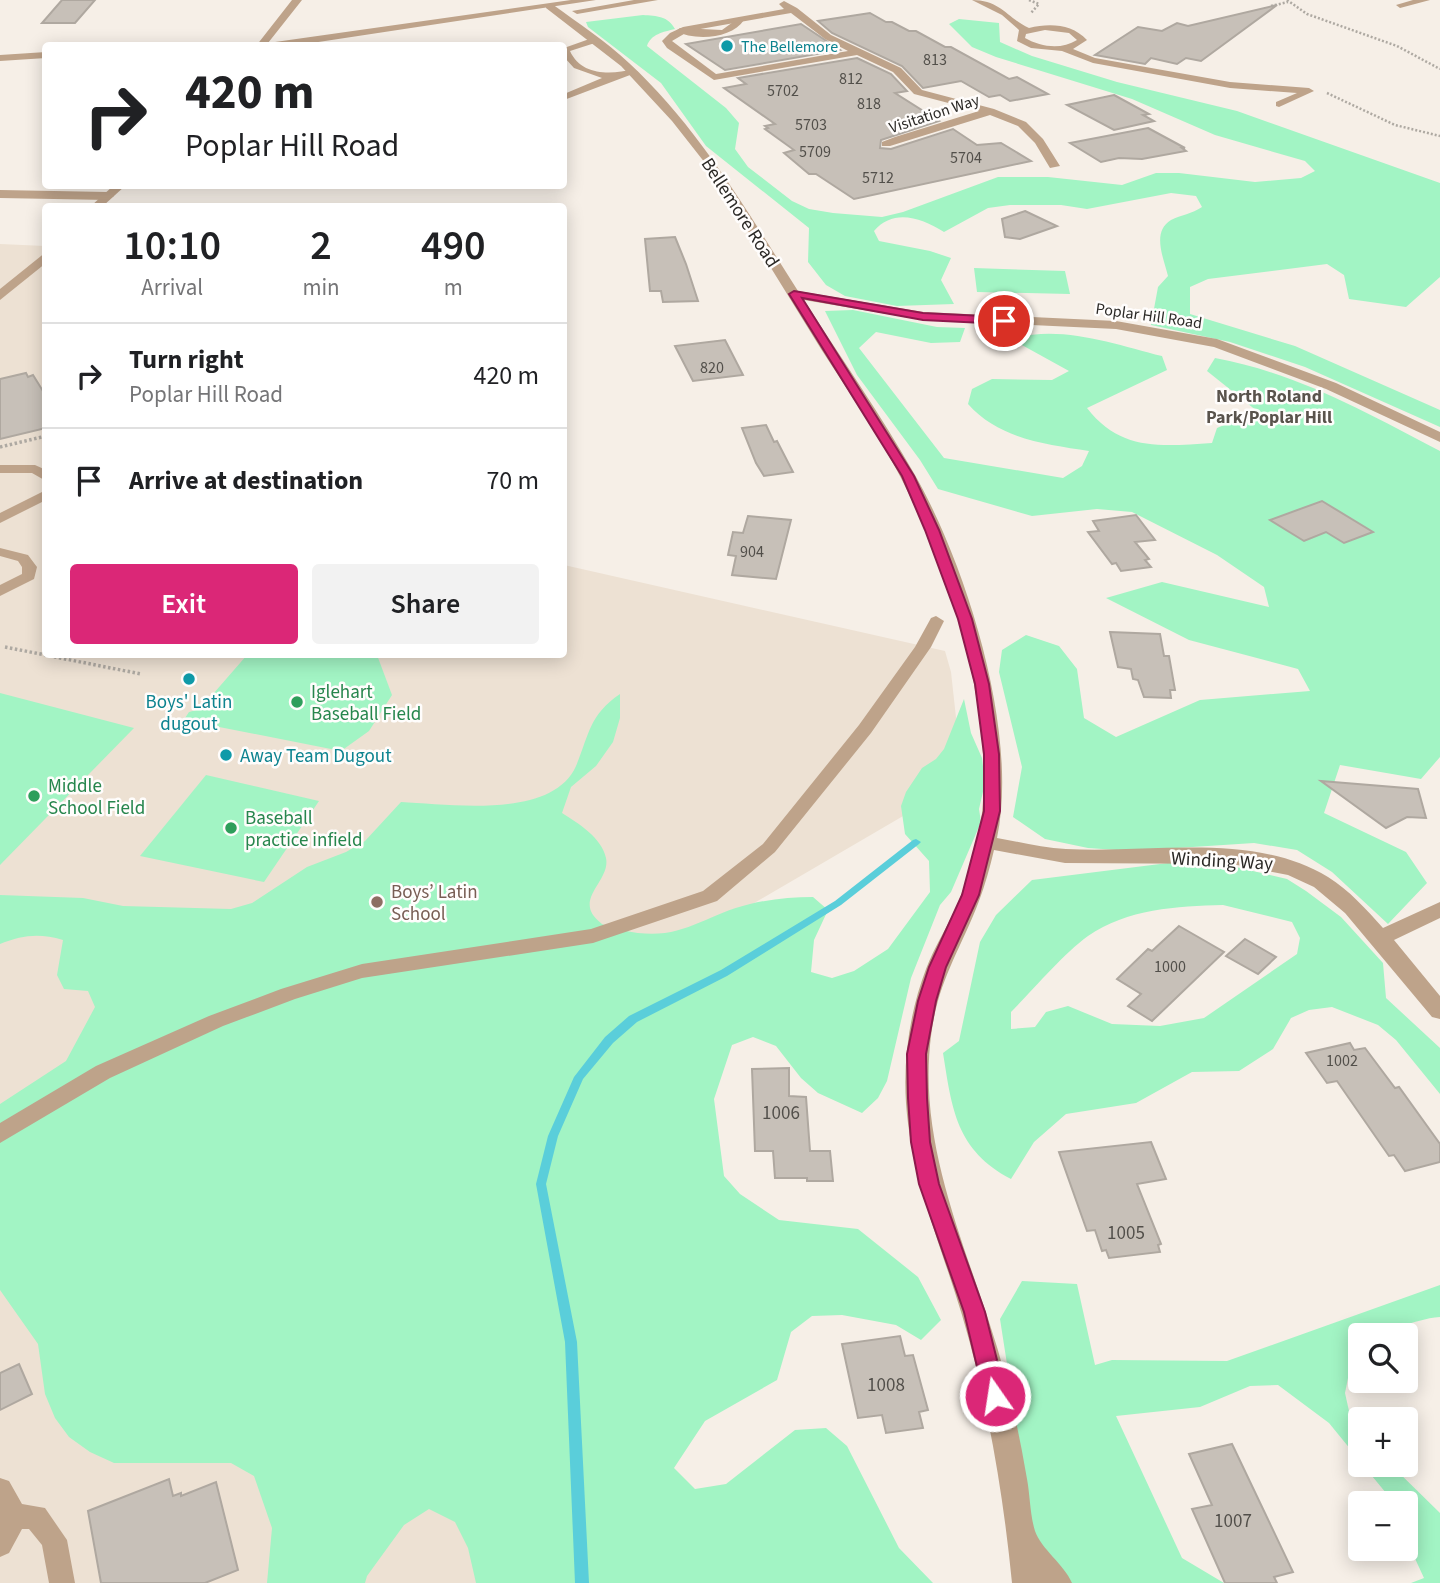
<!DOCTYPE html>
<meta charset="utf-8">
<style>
body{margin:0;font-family:"Source Sans 3",sans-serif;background:#f2f2f2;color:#202124;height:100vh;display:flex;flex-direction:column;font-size:26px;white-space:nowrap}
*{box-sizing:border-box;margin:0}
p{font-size:23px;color:#757577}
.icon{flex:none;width:38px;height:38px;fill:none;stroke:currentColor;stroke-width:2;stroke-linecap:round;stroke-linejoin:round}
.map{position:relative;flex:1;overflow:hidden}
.sheet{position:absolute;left:42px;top:203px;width:525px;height:455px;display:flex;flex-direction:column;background:#fff;border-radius:7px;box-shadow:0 4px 18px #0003}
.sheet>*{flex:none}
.banner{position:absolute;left:42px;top:42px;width:525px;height:147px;border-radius:7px;box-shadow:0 4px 18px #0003;background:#fff;color:#202124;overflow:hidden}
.controls{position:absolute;left:1348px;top:1323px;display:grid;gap:14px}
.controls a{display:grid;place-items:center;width:70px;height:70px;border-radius:7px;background:#fff;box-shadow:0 4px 18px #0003;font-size:35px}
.pin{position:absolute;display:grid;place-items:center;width:60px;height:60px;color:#fff;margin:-30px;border:4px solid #fff;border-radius:50%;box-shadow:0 2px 7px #0007}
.me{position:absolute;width:77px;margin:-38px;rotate:347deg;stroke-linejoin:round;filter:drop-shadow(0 0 5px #0008)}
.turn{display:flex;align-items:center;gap:24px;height:147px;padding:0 28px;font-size:32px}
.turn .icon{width:91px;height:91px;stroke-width:2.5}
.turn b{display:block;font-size:49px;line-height:60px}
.eta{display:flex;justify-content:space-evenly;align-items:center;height:119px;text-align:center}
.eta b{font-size:42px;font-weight:600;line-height:49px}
.button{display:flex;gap:14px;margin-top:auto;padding:14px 28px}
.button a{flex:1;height:80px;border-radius:7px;background:#db2777;color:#fff;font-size:28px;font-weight:600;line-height:80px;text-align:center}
.button a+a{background:#f2f2f2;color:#202124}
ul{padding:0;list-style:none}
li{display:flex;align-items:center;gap:21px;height:105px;padding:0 28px;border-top:2px solid #e0e0e0}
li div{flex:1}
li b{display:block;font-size:26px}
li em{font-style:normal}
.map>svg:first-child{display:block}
</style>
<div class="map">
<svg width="1440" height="1583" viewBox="0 0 1440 1583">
<rect width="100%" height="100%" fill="#f6efe7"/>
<path fill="#ede1d3" d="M0,244l45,2 1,408h518v-89l381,86 6,21 12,109 -416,243 79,559h-626z"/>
<g fill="#a2f4c4" fill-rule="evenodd">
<path d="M643,15c14,1 25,1 32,14 -12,3 -24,5 -28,17l79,62 13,15 -4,26 13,18 44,34 17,8 24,4 49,4 21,-5 95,-35h50l74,8 34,-12h23l76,9 46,-4 14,-7 -10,-10 -90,-26 -83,-36 -136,-42 -24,-10 -23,-23 10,-5 40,4 1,19 32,14 85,26 120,29 203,72v94l-34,30 -57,-8 -5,-24 -17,-11 -119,15 -18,8v27l105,32 145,64v17l-135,-60 -75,-25 -79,-17 7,-38 10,-11c-4,-17 -17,-44 3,-56 10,-5 21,-6 31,-13l-6,-11 -25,-3 -84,16 -26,-4h-51l-22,3 -44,24c-23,-14 -50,-24 -70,-1l5,10 51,10 21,7 -10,22 13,24 -57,2 -52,-10 -19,-11 -18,-23 1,-34 -103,-82 -45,-63 -73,-56 -2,-5z"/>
<path d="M974,268l91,3 5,23 -93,-2z"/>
<path d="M853,310l84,17 28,1 -5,14 -29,1 -55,-11 -17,16 85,110 119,20 19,-12 7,-15c-44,-7 -90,-12 -121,-47l4,-15 20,-10 60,1 17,-9 -58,-32c49,-15 103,5 151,17l5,14 -80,38c34,44 75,38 125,35l5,-15 40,-17 -50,-40 8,-13c82,15 152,55 225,93v306l-19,22 -81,-14 -16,48 82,39 21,31 -39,41 -56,-52 -35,-22 -43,-7 -123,8 -43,-3 -43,-9 -32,-22 9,-50 -23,-95 3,-22 24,-15 33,11 18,23 7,49 32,19 84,-37 110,-9 -12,-22 -109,-29 -83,-42 56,-16 107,25 -5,-20 -47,-32 -85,-43 -35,-3 -65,7 -94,-27 -18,-29 -63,-85 -32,-64z"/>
<path d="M247,655h130l15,40 -23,36 -28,20 -132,-26 -17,4 -9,-8 6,-9 11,-3z"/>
<path d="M0,693l134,35 -134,137z"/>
<path d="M620,694v24l-7,24 -17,24 -25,21 -9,26c16,10 40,25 44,45 5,24 -36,42 -4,66 6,3 14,4 20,6 58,14 78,-14 128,-26 21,-5 42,-7 63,-7l15,13 -14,30 -3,32 21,6 22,-7 34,-22 42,-57 -1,-31 -24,-27 -4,-28 5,-14 16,-24 14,-9 8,-10 20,-50 7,34 11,25 3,25 -6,26 2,13 -30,70 -11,13 -29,73 -24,103 -9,17 -16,15 -44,-20 -17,-15 -25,-32 -23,-9 -21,8 -18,54 10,77 16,18 39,26 79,9 60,48 23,43 -20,20 -25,-15 -54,-10 -30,1 -21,16 -14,48 -72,41 -31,47 21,21 31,-5 69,-54 31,-2 21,18 52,102 34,35h-457l-8,-35 -13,-26 -26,-13 -25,16 -37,51 -2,7h-98l5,-55 -18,-52 -23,-13h-117l-24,-11 -21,-15 -14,-19 -10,-24 -7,-50 -38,-54v-186l66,-43 29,-54 -7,-16 -24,-2 -7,-14 6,-35c-24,-7 -40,-5 -63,4v-49l83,3 40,8 108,3 21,-6 55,-36 39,-15 19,-11 36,-39c48,2 151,18 175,-36 13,-31 13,-51 44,-72z"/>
<path d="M206,775l113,26 -55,81 -124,-26z"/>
<path d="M1176,862l43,1 68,16 19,12 35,26 42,46 3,35 54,50v46l-44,-54 -18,-15 -46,-18 -23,3 -18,8 -18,31 -34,22 -47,1 -56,31 -70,11 -32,28 -23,37c-55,-29 -59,-70 -68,-126l16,-12 21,-99 16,-27 36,-35zM1223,905l69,17 8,16 -3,16 -93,64 -44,8 -48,-2 -44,-18 -22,6 -11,15 -24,2v-17c23,-23 52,-58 77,-76 39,-27 89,-30 135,-31z"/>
<path d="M1022,1281l55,3 18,81 17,-5 115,1 213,-76v32c-28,2 -52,18 -80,18v16l-10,17 -5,25 6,27 9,11v30l-31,-38 -51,-38 -28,1 -50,21 -84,9 66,142 42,25h-183l-41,-264z"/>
<path d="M1363,1465h28l49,48v70h-29l13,-5 -19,-41v-34h-15l-4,-10z"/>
</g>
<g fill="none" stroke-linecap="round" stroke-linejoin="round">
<path fill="#5aceda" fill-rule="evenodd" d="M916,839l5,3 -2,2 -78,61 -114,71 -90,46 -24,21 -30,36 -25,57 -12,48 31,158 12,241h-14l-10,-241 -29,-158 12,-48 26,-59 31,-40 24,-21 92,-46 114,-69 78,-61z"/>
</g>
<g fill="#c7c0b8" stroke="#afa8a0" stroke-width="2">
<path d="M62,0h33l-20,23h-33z"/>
<path d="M1277,5l-76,56 -15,-3 -9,6 -26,-6 -6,6 -50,-9 43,-28 24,4 15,-8 11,3z"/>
<path d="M870,13l16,9h6l17,9h7l29,16h6l58,32 8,-2 31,17 -38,7 -10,-6 -11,2 -28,-16 -38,7 -21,-22 -70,-33 -14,-12z"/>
<path d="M801,24l39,26 -115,20 -39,-26z"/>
<path d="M857,58l34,16 16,17 -12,2 44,28 -58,19 -1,8 11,1 62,-20 24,16 24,-2 30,18 -177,38 -38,-25h-7l-25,-21 10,-3 -29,-21 3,-1 -3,-2 10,-2 -51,-36 22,-4 -8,-6z"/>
<path d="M1114,95l35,19 -6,1 11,6 -40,9 -47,-25z"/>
<path d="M1148,128l37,20h-3l4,3 -44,8 -23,-1 -18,4 -31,-19z"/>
<path d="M1025,211l32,15 -37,13 -15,-2 -3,-18z"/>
<path d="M675,237l11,27 12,37 -35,1 -2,-11h-11l-5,-52z"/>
<path d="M725,340l18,35 -50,6 -18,-35z"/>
<path d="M26,373l2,4 5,-2 13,21v32l-46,11v-60z"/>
<path d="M766,425l8,17 3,-1 16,31 -29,4 -8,-13 -14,-35z"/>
<path d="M1322,501l51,31 -29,11 -18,-11 -22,9 -34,-21z"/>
<path d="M1136,515l19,25 -20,2 14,17 -4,1 6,7 -30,4 -5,-8 -4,1 -24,-32 11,-1 -6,-10z"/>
<path d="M748,516l43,4 -15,59 -44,-4 4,-19 -8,-1 5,-23 10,1z"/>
<path d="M1110,632l50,2 4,22h5l6,34h-5l1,8 -27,-1 -6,-17 -5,-1 -2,-10 -13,-2z"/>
<path d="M1321,781l97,8 8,29 -19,-1 -21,11z"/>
<path d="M1179,926l45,26 -72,69 -24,-15 13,-12 -24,-15 31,-30 4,2z"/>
<path d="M1245,939l31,18 -18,17 -32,-18z"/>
<path d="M1350,1043l4,7 11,-2 30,40 4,-1 41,57v18l-35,9 -11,-16 -5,1 -52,-75 -10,2 -21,-30z"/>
<path d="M789,1068v28l17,1 4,54h20l3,30h-26v-3h-32l-2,-27h-18l-3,-82z"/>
<path d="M1151,1142l15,37 -29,5 24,60 -3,1 2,7 -51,6 -3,-8 -4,1 -7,-21 -8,1 -28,-79z"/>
<path d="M900,1336l5,20 8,-1 15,55 -9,2 4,16 -37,5 -4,-18 -24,3 -16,-74z"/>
<path d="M19,1364l13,30 -32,16v-37z"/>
<path d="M1232,1444l61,128 -19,5 3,6h-52l-33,-74 20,-4 -23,-51z"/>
<path d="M169,1479l4,17 8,-3v3l35,-14 22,88 -33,13h-104l-13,-72z"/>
</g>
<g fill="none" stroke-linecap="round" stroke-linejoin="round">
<g stroke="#aea9a2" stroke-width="2.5" stroke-dasharray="2 2" stroke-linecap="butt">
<path d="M1029,0l10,4 -8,9"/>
<path d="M1287,0l20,14 90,32 43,23"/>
<path d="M1271,6l17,-4"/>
<path d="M1327,93l68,32 45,11"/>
</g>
<g stroke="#aea9a2" stroke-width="3.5" stroke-dasharray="2.5 2.5" stroke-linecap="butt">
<path d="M0,447l46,-11"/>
<path d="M5,647l136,27"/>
</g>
<g fill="#bea38a" fill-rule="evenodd">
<path d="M972,0c29,0 35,18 57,28 21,-5 43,-4 58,12l-14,9 22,9 135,24 79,6 5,3 -35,16 -3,-1v-4l21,-9 -67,-5 -137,-25 -31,-12 -31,-3 -14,-7 2,-11 -17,-15zM1045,30l24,3 8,7c-16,10 -36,7 -52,-2l1,-4z"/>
<path d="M1413,0h17l-30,8 -4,-3z"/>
<path d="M740,17l4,3c-12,19 -50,21 -68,11l4,-3 42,2z"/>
<path d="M595,37l4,3 -1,2 -28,9c11,25 42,24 63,18l5,3 -74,28v-6l38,-16 -28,-10 -10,-11v-9z"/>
<path d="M0,465h35l11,5v11l-14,-8h-32z"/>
<path d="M46,490v10l-46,23v-10z"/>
<path d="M0,548l28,7 9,12 -3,12 -34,17v-11l22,-11v-7l-4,-6 -18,-5z"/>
<path d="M936,616l8,5 -13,26 -60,86 -96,119 -58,49 -124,42 -231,35 -67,21 -72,27 -113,52 -110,65v-20l96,-57 113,-50 72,-27 81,-25 229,-35 112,-38 60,-47 96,-119 56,-78 16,-29z"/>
<path d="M0,1478l9,3 13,23 23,4 22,32 8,43h-26l-7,-38 -13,-16h-7l-13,24 -9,4z"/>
</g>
<g fill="#bea38a" fill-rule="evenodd">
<path d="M784,1l13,7 34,27 70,33 21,22 72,19 32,13 17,17 17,27 -10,2 -15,-25 -17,-17 -28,-11 -100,31h-8v-4l13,-5 84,-26 -65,-17 -21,-22 -36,-17 -143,25 -47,-32 -5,-7 8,-8 13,-6 101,-18 -5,-5zM791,13l34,26 23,12 -132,23 -44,-33 17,-10z"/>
<path d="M546,4h6c26,19 54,37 77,59 70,65 118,148 169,228l125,21 193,9 101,18 119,44 104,49v10l-114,-53 -112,-42 -98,-18 -193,-9 -119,-20c37,58 77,115 111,175 52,92 104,258 82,363 23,4 46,10 69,11 84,5 186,-18 262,28 21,13 39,33 55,51l57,-26v16l-46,22 46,56v23l-8,-2 -87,-104 -31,-26 -26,-12 -56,-11 -167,-1 -71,-13c-4,17 -9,35 -15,51 -19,50 -41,79 -48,135 -15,119 44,226 74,339 9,34 16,69 22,104 3,16 3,36 8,52 6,18 29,33 37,52h-60c-9,-91 -24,-180 -50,-268 -21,-70 -51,-138 -56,-212 -3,-45 4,-92 20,-134 8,-21 20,-40 30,-61 12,-29 22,-63 26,-95 11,-109 -32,-239 -81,-335 -23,-45 -53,-87 -80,-129 -37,-60 -74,-120 -112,-181l-37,-47 -51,-55 -75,-58z"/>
<path d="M46,52v6l-46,3v-6z"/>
<path d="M0,190l108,2 6,4 -6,4 -108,-2z"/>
</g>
<g fill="#bea38a" fill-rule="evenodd">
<path d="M292,0h10l-34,43 303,-43h25l-304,46h-36z"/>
<path d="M634,0h24l-81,14 -5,-3z"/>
<path d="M113,186h12l-22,20h-12z"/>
<path d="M46,252v11l-46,37v-11z"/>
</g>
</g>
<path fill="#db2777" stroke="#8e194d" stroke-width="2" d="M794,291l129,22 81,4 6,4 -6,3 -81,-4 -121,-22 112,178 25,54 33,89 17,65 10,70 1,57 -21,84 -33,72 -10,34 -10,53 1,44 3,44 9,42 46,128 21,84 -3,7 -8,3 -8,-3 -3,-7 -20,-84 -45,-128 -8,-42 -3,-44 -1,-44 11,-53 11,-34 33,-72 22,-84v-57l-9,-70 -17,-65 -33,-89 -23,-54 -113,-182z"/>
<g fill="#0f9aa8" stroke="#fffdfc" stroke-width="2.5">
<circle cx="727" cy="46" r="7"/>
<circle cx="189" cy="679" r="7"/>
<circle cx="226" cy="755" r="7"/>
</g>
<g fill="#2e9e5b" stroke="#fffdfc" stroke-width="2.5">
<circle cx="297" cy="702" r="7"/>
<circle cx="34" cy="796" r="7"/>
<circle cx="231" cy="828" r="7"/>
</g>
<circle fill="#8d6e63" stroke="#fffdfc" stroke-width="2.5" cx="377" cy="902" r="7"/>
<g text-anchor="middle" stroke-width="5" stroke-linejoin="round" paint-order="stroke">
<g font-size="16" fill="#0d838f" stroke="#fffdfc" text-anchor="start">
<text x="741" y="52">The Bellemore</text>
</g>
<g font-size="16" fill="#524f4a">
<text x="935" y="65">813</text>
<text x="851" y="84">812</text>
<text x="783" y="96">5702</text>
<text x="869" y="109">818</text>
<text x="811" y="130">5703</text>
<text x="815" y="157">5709</text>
<text x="966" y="163">5704</text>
<text x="878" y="183">5712</text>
<text x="712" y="373">820</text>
<text x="752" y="557">904</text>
<text x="1170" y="972">1000</text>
<text x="1342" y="1066">1002</text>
</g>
<g font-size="16" fill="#2b2926" stroke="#fffdfc">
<text transform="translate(934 113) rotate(-18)" y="6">Visitation Way</text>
<text transform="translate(1149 315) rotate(8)" y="6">Poplar Hill Road</text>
</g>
<g font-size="18" font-weight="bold" fill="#59534c" stroke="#fffdfc">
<text x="1269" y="402">North Roland<tspan x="1269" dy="21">Park/Poplar Hill</tspan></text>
</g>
<g font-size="19" fill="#2b2926" stroke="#fffdfc">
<text transform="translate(741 212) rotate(57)" y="7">Bellemore Road</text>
<text transform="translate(1222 860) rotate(3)" y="7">Winding Way</text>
</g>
<g font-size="19" fill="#27864d" stroke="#fffdfc" text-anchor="start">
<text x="311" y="698">Iglehart<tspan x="311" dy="22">Baseball Field</tspan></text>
<text x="48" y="792">Middle<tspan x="48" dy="22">School Field</tspan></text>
<text x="245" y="824">Baseball<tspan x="245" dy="22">practice infield</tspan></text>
</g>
<g font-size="19" fill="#0d838f" stroke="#fffdfc">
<text x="189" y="708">Boys' Latin<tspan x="189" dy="22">dugout</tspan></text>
<text x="240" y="762" text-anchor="start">Away Team Dugout</text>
</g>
<g font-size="19" fill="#785e54" stroke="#fffdfc" text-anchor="start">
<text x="391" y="898">Boys’ Latin<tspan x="391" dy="22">School</tspan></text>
</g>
<g font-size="19" fill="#524f4a">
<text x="781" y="1119">1006</text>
<text x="1126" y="1239">1005</text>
<text x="886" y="1391">1008</text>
<text x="1233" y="1527">1007</text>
</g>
</g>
</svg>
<div class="controls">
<a><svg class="icon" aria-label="search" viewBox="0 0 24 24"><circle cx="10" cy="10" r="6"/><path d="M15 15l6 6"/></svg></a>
<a>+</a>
<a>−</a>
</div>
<div class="pin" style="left:1004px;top:321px;background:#d93025"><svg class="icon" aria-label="arrive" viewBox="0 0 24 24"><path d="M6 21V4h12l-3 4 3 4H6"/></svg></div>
<svg class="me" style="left:995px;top:1396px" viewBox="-20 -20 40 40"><circle r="17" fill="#db2777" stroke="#fff" stroke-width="3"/><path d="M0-11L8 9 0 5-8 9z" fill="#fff"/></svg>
<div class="banner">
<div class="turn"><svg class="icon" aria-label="right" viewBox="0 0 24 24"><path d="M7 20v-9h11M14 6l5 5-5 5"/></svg><div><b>420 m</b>Poplar Hill Road</div></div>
</div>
<section class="sheet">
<div class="eta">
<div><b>10:10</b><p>Arrival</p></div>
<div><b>2</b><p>min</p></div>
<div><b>490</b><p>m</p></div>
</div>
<ul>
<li><svg class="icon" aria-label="right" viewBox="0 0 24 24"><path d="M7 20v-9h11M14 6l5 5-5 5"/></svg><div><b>Turn right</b><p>Poplar Hill Road</p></div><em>420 m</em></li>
<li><svg class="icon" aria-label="arrive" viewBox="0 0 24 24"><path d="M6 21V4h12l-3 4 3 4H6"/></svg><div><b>Arrive at destination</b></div><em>70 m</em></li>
</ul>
<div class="button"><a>Exit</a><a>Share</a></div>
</section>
</div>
